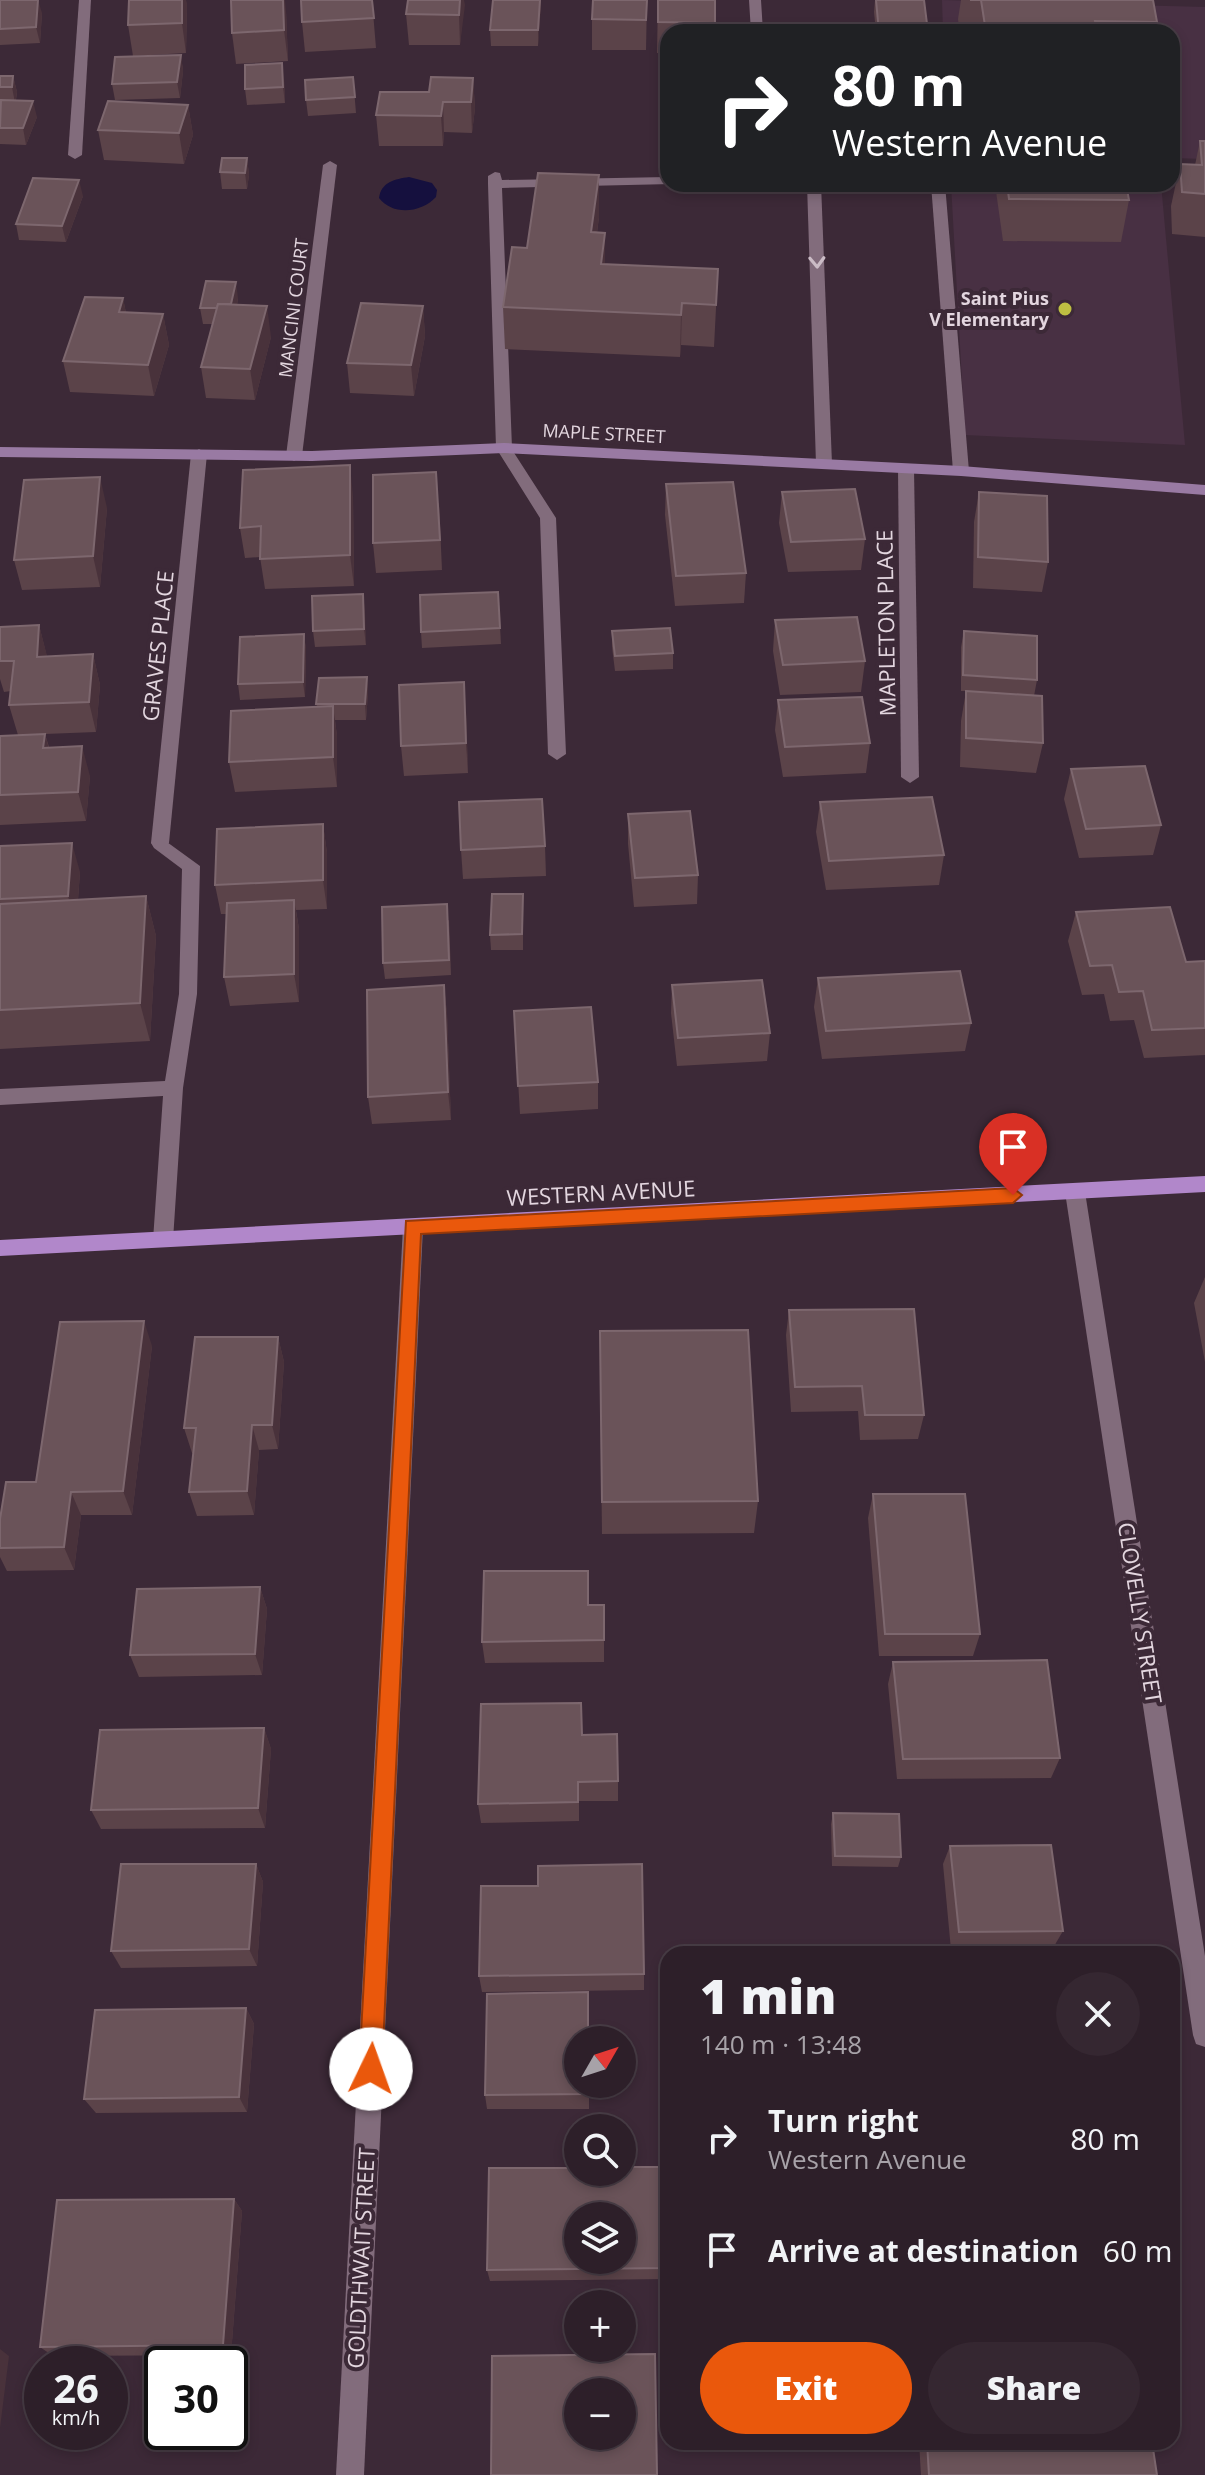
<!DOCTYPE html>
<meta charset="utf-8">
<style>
body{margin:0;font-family:"Open Sans",sans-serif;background:#352731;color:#f1f3f6;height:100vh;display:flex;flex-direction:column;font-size:30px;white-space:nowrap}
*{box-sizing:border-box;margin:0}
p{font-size:26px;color:#a7a2a8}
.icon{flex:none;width:44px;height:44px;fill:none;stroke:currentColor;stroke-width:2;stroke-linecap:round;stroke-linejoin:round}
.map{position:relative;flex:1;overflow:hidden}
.details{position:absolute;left:660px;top:1946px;width:520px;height:504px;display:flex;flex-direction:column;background:#2d1f29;border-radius:24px;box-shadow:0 4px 12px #0003,0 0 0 2px #483d46}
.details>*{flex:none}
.banner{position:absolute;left:660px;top:24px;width:520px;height:168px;border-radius:24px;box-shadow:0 4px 12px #0003,0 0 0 2px #483d46;background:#202124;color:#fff;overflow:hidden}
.needle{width:52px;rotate:51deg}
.buttons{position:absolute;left:564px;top:2026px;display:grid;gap:16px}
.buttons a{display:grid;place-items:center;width:72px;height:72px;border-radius:50%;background:#2d1f29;box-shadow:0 4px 12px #0003,0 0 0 2px #483d46;font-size:40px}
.speed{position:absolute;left:24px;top:2346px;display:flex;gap:16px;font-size:40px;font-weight:700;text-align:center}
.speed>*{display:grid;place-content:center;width:104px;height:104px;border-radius:50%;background:#2d1f29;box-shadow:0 4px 12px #0003,0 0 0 2px #483d46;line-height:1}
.speed small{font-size:20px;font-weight:400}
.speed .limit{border:4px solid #111;border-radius:12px;background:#fff;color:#111}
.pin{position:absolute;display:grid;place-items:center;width:68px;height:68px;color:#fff;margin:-82px -34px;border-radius:50% 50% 50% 0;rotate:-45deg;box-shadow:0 0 8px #0007}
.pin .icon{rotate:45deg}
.me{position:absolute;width:88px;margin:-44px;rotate:3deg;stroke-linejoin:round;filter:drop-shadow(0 0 6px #0008)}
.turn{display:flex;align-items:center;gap:28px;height:168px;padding:0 40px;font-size:36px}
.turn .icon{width:104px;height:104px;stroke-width:2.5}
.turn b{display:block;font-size:56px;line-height:68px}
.round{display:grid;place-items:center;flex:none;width:84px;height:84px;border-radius:42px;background:#352731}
.head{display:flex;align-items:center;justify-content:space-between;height:136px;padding:0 40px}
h1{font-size:48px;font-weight:800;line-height:60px}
.primary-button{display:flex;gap:16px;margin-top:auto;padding:16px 40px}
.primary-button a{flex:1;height:92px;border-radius:48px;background:#ea580c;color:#fff;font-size:32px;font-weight:800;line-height:92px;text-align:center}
.primary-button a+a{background:#352731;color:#f1f3f6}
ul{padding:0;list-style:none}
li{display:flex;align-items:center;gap:24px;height:112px;padding:0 40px}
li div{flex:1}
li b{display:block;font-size:30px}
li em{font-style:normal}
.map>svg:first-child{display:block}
</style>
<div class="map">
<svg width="1205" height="2475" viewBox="0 0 1205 2475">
<rect width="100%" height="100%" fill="#3c2937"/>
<g fill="#483043">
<path d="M942,0l263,7v152l-33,-1v-126h-229z"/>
<path d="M951,184h210l24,261 -220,-10z"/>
</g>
<path fill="#15103e" d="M409,177l23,6 5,7 -1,7c-15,16 -43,19 -57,1 2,-16 16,-19 30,-21z"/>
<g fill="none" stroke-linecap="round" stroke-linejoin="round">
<g fill="#826c7c" fill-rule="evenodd">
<path d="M749,0h12l2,32h-12z"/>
<path d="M495,172l5,1 2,7 166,-3v7h4l-170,4 10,260 -8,5 -8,-5 -8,-264v-8z"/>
<path d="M807,184h14l11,280 -8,5 -8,-5z"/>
<path d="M931,184h14l24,287 -8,5 -8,-5z"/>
<path d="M160,837l40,29 -3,128 -14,94 -10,152 -3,6h-14l-3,-6 10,-144 -163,9v-16l165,-8 14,-87 3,-125 -28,-21 -3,-5 3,-5z"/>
</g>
<g fill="#826c7c" fill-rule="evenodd">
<path d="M79,0h12l-9,155 -7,4 -7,-4z"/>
<path d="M330,161l7,4 -35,291 -8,5 -8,-5 37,-291z"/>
<path d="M504,443l5,2 47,73 10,236 -9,6 -9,-6 -8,-236 -44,-70z"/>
<path d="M199,449l8,5 -38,389 -9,6 -9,-6 40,-389z"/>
<path d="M906,464l8,5 5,308 -9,6 -9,-6 -3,-308z"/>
<path d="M1075,1184l7,2 3,6 120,764v91l-9,-3 -3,-9 -128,-843 3,-6z"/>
<path d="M413,1219l7,2 3,6 -59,1248h-28l67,-1248 3,-6z"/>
</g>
<path fill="#997aa3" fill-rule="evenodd" d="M504,443l457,23 244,19v10l-244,-19 -457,-23 -192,8 -312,-4v-10l312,4z"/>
<path fill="#b187ca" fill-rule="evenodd" d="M1205,1176v16l-1205,64v-16z"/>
</g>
<g fill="#5b4349">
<path d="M0,0l42,13 -2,30 -40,2z"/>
<path d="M372,0l4,48 -71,4 -3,-30z"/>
<path d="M408,0h56l-4,45h-51l-3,-31z"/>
<path d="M493,0h48l-3,46h-47l-1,-16z"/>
<path d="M647,0l-1,50h-54v-31z"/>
<path d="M658,0h57v32h-47v21h-11z"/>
<path d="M875,0h49l4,32h-52l-2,-20z"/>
<path d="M961,0h192l4,22 -2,10h-195l-2,-13z"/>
<path d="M187,3l-1,50 -53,3 -5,-31z"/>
<path d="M286,11l2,50 -52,3 -4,-31z"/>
<path d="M181,55l2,16 -3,27 -65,2 -3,-16z"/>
<path d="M0,76h13l4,16 -1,8 21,17 -11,28 -26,-1z"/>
<path d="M353,77l3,36 -48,3 -2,-16z"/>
<path d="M473,78l2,30 -3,25 -28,-1 -1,14h-64l-3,-31 53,-23z"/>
<path d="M284,79l1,24 -38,2 -2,-16z"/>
<path d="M188,105l5,30 -9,29 -80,-4 -6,-30z"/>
<path d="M1200,141h5v96l-33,-3 -1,-28 9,-42 15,1z"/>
<path d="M247,158l2,17 -2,14h-25l-2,-17z"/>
<path d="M995,184h131l3,16 -8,42 -118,-1z"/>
<path d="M83,196l-17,46 -47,-2 -3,-16z"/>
<path d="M599,217l-2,16h8v32l113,4 -4,78 -33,-2 -1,12 -175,-8 -2,-42 24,-59z"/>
<path d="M123,298l3,15 37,1 6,31 -15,51 -84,-4 -7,-31z"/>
<path d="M238,298l-1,7 34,32 -16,63 -49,-2 -5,-31 11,-43h-9l-3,-16z"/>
<path d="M423,306l2,30 -11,60 -64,-3 -3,-30z"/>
<path d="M666,484l80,89 -2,30 -69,3 -10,-91z"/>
<path d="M782,492l83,47 -4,31 -73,2 -9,-49z"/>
<path d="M979,492l69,70 -6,30 -69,-4 1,-66z"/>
<path d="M353,496l1,90 -89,3 -5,-32 -15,1 -5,-30z"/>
<path d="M439,503l3,67 -66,3 -3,-30z"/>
<path d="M107,508l-7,79 -78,3 -8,-30z"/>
<path d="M498,592l3,52 -79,4 -1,-16z"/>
<path d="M363,594l3,51 -51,2 -2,-16z"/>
<path d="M775,620l90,41 -4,31 -81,3 -7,-44z"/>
<path d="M39,625l8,32 46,-3 7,31 -4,47 -51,2 4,13 41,29 -4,45 -86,4v-89l18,-1 -9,-30 2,-14 -7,1 -4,-13v-52z"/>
<path d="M612,631l61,22v16l-58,2 -3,-24z"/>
<path d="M964,631l73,49 -3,16 9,47 -7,30 -76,-6 1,-46 5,-30h-5v-44z"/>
<path d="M304,634l2,16 -1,47 -65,3 -2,-16z"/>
<path d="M367,677l1,16 -2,27h-31l2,16v51l-102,5 -6,-30 88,-56 -1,-2z"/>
<path d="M778,700l92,43 -4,30 -83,4 -8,-47z"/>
<path d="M466,712l2,61 -64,3 -3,-30z"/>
<path d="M1071,769l90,56 -8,30 -74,3 -15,-59z"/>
<path d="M820,802l124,53 -5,30 -113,5 -10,-58z"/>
<path d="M628,814l70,61 -1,29 -63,3 -6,-63z"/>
<path d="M323,824l4,29v56l-31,1 3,19v73l-69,4 -6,-29 3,-63h-6l-6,-29z"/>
<path d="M0,846l80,26 -2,28 68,-4 10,40 -6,105 -150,8z"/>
<path d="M545,846l1,30 -83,3 -2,-29z"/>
<path d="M523,894v56h-32l-1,-15z"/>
<path d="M1076,912l110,50 19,-1v94l-61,3 -10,-38 -24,1 -6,-27 -22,1 -14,-54z"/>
<path d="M449,920l2,55 -66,4 -2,-16z"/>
<path d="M818,978l153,45 -6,28 -143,8 -8,-52z"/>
<path d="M444,985l3,29 4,106 -79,4 -4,-27z"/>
<path d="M672,985l98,48 -3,28 -90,5 -6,-53z"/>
<path d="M514,1011l84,71v27l-78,5z"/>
<path d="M1205,1277v85l-11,-59z"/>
<path d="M789,1310l135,105 -6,24 -58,1 -2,-29 -67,1 -5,-77z"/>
<path d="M278,1337l6,25 -6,87 -19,1 -5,65 -57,1 -8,-24 4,-39h-1l-8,-25z"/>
<path d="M152,1346l-20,169h-51l-7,55 -67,1 -7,-14v-38l36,-37z"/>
<path d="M600,1366l158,135 -4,32 -152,1z"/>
<path d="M873,1494l107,140 -7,22h-94l-11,-138z"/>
<path d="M260,1587l7,22 -5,66 -123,2 -9,-22z"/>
<path d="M588,1605h16v57l-119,1 -3,-21z"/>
<path d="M893,1662l167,96 -9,20 -154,1 -9,-95z"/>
<path d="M264,1728l7,21 -6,79 -164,1 -10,-19z"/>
<path d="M582,1735l36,46v20h-39v20l-98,2 -3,-19z"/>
<path d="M833,1813l68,44 -3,10 -66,-1 -1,-42z"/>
<path d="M950,1846l113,85 -10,17 -102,2 -8,-86z"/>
<path d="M256,1864l7,18 -6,84 -136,2 -10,-17z"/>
<path d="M644,1974v16l-162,2 -3,-16z"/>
<path d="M246,2008l8,16 -7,88 -151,1 -12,-14z"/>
<path d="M589,2084v25h-102l-2,-14z"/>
<path d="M668,2167v112l-178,2 -3,-11z"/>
<path d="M234,2199l8,12 -11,144 -178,1 -13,-9z"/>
<path d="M919,2442h233l5,33h-236z"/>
</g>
<g fill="#49323b">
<path d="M38,0l4,13 -2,30 -4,-16z"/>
<path d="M182,0h4l1,3 -1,50 -4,-30z"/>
<path d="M283,0h2l1,11 2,50 -4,-31z"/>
<path d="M460,0h4l1,5 -5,40 -1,-30z"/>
<path d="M540,0l1,6 -3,40v-16z"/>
<path d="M181,55l2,16 -3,27 -3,-16z"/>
<path d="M282,63l2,16 1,24 -2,-16z"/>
<path d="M13,76l4,16 -2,11 -3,-16z"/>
<path d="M473,78l2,30 -3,25 -1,-31z"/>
<path d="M33,101l4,16 -11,28 -3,-17z"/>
<path d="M443,102l1,30 -1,14 -2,-30z"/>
<path d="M188,105l5,30 -9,29 -5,-31z"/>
<path d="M247,158l2,17 -2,14 -2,-16z"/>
<path d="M599,175v42l-8,58v-43z"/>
<path d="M79,180l4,16 -17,46 -4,-16z"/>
<path d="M605,233v42l-4,-11z"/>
<path d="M236,282l2,16 -5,27 -2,-17z"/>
<path d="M123,298l6,31 -10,-17z"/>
<path d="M682,303l-1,42 -1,12 1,-42z"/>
<path d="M267,306l4,31 -16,63 -5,-31z"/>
<path d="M423,306l2,30 -11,60 -3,-31z"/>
<path d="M163,314l6,31 -15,51 -6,-31z"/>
<path d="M350,465l3,31 1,90 -4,-31z"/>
<path d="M100,477l7,31 -7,79 -7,-31z"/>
<path d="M363,594l2,16 1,35 -2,-16z"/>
<path d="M39,625l8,31 -2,31 -8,-30z"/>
<path d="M304,634l2,16 -1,47 -2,-15z"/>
<path d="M93,654l7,31 -4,47 -7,-30z"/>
<path d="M367,677l1,16 -2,27 -1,-16z"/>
<path d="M464,682l2,30 2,61 -2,-30z"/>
<path d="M333,706l4,30v51l-4,-30z"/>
<path d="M45,734l8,30 -10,-16z"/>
<path d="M82,746l8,30 -4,45 -8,-29z"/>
<path d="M323,824l4,29v56l-4,-29z"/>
<path d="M72,843l8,29 -4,53 -8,-29z"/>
<path d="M146,896l10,40 -6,105 -10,-38z"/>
<path d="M294,900l5,29v73l-5,-28z"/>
<path d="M444,985l3,29 4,106 -3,-28z"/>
<path d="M144,1321l8,25 -20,169 -9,-24z"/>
<path d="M278,1337l6,25 -6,87 -6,-24z"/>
<path d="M252,1425l7,25 -5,65 -7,-24z"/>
<path d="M71,1492l10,23 -7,55 -10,-23z"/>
<path d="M260,1587l7,22 -5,66 -7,-21z"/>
<path d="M264,1728l7,21 -6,79 -7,-20z"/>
<path d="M256,1864l7,18 -6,84 -8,-17z"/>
<path d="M246,2008l8,16 -7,88 -8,-15z"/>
<path d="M234,2199l8,12 -11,144 -8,-10z"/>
<path d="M0,2349l9,7 -9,72z"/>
</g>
<g fill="#6a5359" stroke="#7d676e" stroke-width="2" fill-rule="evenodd">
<path d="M0,0h38l-2,27 -36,2z"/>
<path d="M129,0h53v23l-54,2z"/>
<path d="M231,0h52l1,30 -52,3z"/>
<path d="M301,0h71l2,18 -72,4z"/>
<path d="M408,0h52l-1,15 -53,-1z"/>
<path d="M493,0h47l-2,30h-48z"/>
<path d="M593,0h54l-1,20 -54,-1z"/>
<path d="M658,0h57v23l-57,-1z"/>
<path d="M876,0h48l4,32h-49z"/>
<path d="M970,0h183l4,22 -62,-1 2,11h-111l-5,-32z"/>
<path d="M181,55l-4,27 -65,2 3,-27z"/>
<path d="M282,63l1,24 -38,2v-24z"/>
<path d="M0,76h13l-1,11h-12z"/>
<path d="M353,77l2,20 -49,3 -1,-20z"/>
<path d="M431,77l42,1 -2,24h-28l-2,14 -65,-1 4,-23h49z"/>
<path d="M1,100l32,1 -10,27h-23z"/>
<path d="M108,101l80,4 -9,28 -81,-3z"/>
<path d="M1200,141h5v53l-23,-2 -2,-28 22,1z"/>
<path d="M222,158h25l-2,15 -25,-1z"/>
<path d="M538,173l61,2 -8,57 14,1 -4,31 117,5 -2,36 -34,-2 -1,12 -178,-8 9,-60 15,1z"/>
<path d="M33,178l46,2 -17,46 -46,-2z"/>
<path d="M1007,184h119l3,16 -120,-1z"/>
<path d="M206,281l30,1 -5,22h-13l-1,4h-17z"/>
<path d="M85,297l38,1 -4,14 44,2 -15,51 -85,-4z"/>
<path d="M361,303l62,3 -12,59 -64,-2z"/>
<path d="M218,304l49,2 -17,63 -49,-2z"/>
<path d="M350,465v90l-90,4 1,-33 -21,2 3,-58z"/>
<path d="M436,472l4,68 -67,3v-68z"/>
<path d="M100,477l-7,79 -79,4 10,-80z"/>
<path d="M733,482l13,91 -70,3 -10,-92z"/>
<path d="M855,489l10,50 -74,3 -9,-50z"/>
<path d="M979,492l68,4 1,66 -70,-5z"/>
<path d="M498,592l2,36 -79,4 -1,-37z"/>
<path d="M363,594l1,35 -51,2 -1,-35z"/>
<path d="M857,617l8,44 -82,4 -8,-45z"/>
<path d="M39,625l-2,32 56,-3 -4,48 -80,3 5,-44h-14v-34z"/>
<path d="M670,628l3,25 -58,3 -3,-25z"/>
<path d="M964,631l73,5v44l-74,-5z"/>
<path d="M304,634l-1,48 -65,2 2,-47z"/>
<path d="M367,677l-2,27h-49l3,-26z"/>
<path d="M464,682l2,61 -65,3 -2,-61z"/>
<path d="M966,691l76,5 1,47 -77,-5z"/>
<path d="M862,697l8,46 -85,4 -7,-47z"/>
<path d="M333,706v51l-104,5 2,-51z"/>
<path d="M45,734l-2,14 39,-2 -4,46 -78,3v-59z"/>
<path d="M1145,766l16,59 -75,4 -15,-60z"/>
<path d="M932,797l12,58 -115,6 -9,-59z"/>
<path d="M542,799l3,47 -84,4 -2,-48z"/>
<path d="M690,811l8,64 -63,3 -7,-64z"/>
<path d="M323,824v56l-108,5 2,-56z"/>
<path d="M72,843l-4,53 -68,3v-53z"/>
<path d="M492,894h31l-1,40 -32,1z"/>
<path d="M146,896l-6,107 -140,7v-106z"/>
<path d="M294,900v74l-70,3 3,-74z"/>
<path d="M447,904l2,56 -66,3 -1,-56z"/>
<path d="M1170,907l16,55 19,-1v67l-53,2 -9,-39 -24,1 -7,-27 -22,1 -14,-54z"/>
<path d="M960,971l11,52 -145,8 -8,-53z"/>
<path d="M762,980l8,53 -92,5 -6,-53z"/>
<path d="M444,985l4,107 -80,5 -1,-107z"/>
<path d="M591,1007l7,75 -80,4 -4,-75z"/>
<path d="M914,1309l10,106h-59l-3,-29 -67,1 -6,-77z"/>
<path d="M144,1321l-21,170 -52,1 -7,55 -64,1v-29l6,-37h30l24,-160z"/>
<path d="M748,1330l10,171 -156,1 -2,-171z"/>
<path d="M195,1337h83l-6,88h-20l-5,66 -58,1 7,-64h-12z"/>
<path d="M873,1494h92l15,140h-95z"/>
<path d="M484,1571h104v34h16v35l-122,2z"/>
<path d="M260,1587l-5,67 -125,1 7,-66z"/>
<path d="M1047,1660l13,98 -157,1 -10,-97z"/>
<path d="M581,1703l1,32 35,-1 1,47 -40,1v20l-100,2 3,-100z"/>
<path d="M264,1728l-6,80 -167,2 9,-80z"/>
<path d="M833,1813l66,1 2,43 -66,-1z"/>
<path d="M1051,1845l12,86 -104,1 -9,-86z"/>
<path d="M121,1864h135l-7,85 -138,2z"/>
<path d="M642,1864l2,110 -165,2 2,-90h57v-20z"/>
<path d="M588,1992v48h-10v44h10v10l-103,1 2,-101z"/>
<path d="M246,2008l-7,89 -155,2 11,-89z"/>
<path d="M622,2167h46v101l-181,2 2,-102h89v4h44zM578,2216h44v44h-44z"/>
<path d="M234,2199l-11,146 -183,2 17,-147z"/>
<path d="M655,2354l2,121h-166l1,-119zM578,2392h44v44h-44z"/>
<path d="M927,2442h225l5,33h-228z"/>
</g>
<defs><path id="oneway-chevron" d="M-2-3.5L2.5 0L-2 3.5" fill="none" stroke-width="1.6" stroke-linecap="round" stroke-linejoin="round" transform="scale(2)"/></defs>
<use stroke="#cbbcc6" href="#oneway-chevron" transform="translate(817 262) rotate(88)"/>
<path fill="#ea580c" stroke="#983908" stroke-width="2" d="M1013,1188l9,7 -9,8 -592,31 -39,835 -3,8 -8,4 -8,-4 -4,-8 47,-848z"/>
<circle fill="#bebf42" stroke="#3c2937" stroke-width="3" cx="1065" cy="309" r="8"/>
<g text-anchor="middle" stroke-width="8" stroke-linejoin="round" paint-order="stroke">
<g font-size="18" font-weight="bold" fill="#e3d6df" stroke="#3c2937" text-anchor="end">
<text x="1049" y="305">Saint Pius<tspan x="1049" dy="21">V Elementary</tspan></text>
</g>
<g font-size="18" fill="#e3d6df" stroke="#3c2937">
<text transform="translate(294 308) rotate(-83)" y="6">MANCINI COURT</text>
<text transform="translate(604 434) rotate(3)" y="6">MAPLE STREET</text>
</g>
<g font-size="22" fill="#e3d6df" stroke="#3c2937">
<text transform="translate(886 623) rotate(-91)" y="8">MAPLETON PLACE</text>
<text transform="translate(158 646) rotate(-84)" y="8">GRAVES PLACE</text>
<text transform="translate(601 1193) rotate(-3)" y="8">WESTERN AVENUE</text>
<text transform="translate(1140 1613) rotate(81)" y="8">CLOVELLY STREET</text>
<text transform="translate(361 2258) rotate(-87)" y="8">GOLDTHWAIT STREET</text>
</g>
</g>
</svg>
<div class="buttons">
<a><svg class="needle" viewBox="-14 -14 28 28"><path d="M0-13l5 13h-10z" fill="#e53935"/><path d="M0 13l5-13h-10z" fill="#a7a2a8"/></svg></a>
<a><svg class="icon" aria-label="search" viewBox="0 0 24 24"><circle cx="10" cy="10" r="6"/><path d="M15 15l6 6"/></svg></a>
<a><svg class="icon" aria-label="layers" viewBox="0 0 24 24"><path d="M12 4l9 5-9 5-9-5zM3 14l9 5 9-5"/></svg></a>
<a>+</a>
<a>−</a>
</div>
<div class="speed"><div>26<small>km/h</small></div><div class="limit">30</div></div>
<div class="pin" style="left:1013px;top:1195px;background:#d93025"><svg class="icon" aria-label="arrive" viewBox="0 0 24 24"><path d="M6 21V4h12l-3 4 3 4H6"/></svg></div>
<svg class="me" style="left:371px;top:2069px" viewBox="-20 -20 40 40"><circle r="19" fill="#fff"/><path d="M0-13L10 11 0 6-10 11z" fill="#ea580c"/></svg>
<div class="banner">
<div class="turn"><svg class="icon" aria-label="right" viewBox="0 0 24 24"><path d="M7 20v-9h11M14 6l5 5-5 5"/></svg><div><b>80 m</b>Western Avenue</div></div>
</div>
<section class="details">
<div class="head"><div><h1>1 min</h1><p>140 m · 13:48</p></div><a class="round"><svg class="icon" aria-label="close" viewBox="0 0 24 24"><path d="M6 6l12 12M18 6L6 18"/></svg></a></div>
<ul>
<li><svg class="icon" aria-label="right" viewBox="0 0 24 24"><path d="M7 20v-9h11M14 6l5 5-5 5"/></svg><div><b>Turn right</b><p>Western Avenue</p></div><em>80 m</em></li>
<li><svg class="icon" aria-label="arrive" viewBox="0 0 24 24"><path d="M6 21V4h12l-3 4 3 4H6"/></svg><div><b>Arrive at destination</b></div><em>60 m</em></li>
</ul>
<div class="primary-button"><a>Exit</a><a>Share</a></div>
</section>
</div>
